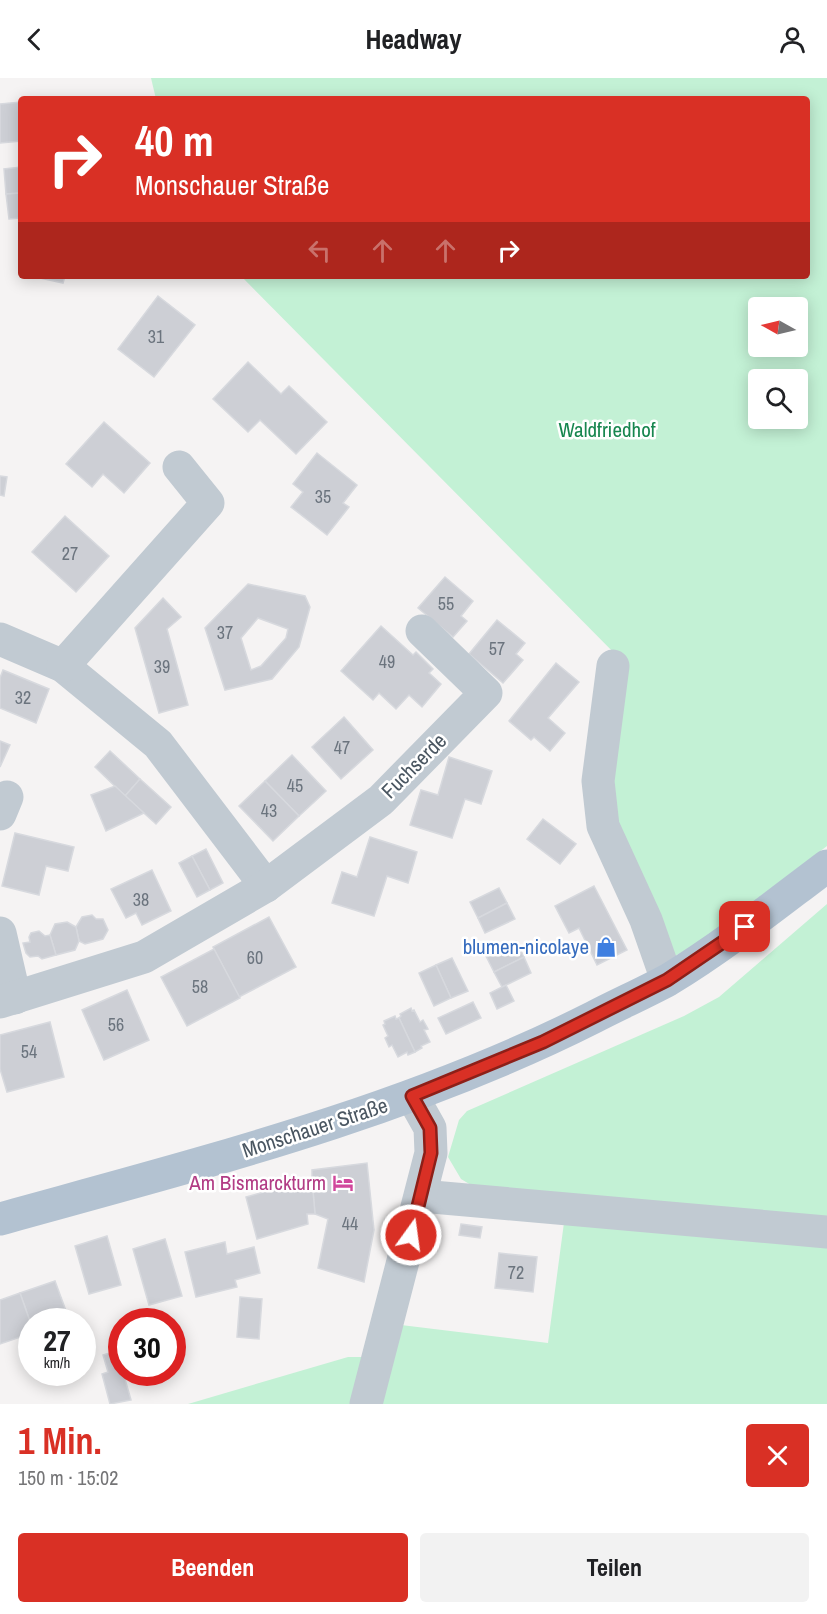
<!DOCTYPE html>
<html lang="de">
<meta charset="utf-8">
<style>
body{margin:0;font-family:"Archivo Narrow",sans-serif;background:#f2f2f2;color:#202124;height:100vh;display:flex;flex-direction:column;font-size:22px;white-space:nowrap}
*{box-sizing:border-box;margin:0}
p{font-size:20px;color:#757577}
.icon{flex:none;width:33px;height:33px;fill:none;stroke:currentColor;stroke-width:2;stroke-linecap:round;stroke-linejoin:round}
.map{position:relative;height:1326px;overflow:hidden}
.details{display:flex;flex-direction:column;background:#fff;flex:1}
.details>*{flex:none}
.guide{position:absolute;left:18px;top:18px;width:792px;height:183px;border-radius:6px;box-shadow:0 3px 15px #0003;background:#d93025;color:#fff;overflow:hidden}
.needle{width:39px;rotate:278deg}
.tools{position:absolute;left:748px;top:219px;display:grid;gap:12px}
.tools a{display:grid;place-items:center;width:60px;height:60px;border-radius:6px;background:#fff;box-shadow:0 3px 15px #0003;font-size:30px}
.speed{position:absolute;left:18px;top:1230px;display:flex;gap:12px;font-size:30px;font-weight:700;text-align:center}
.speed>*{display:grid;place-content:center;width:78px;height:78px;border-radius:50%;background:#fff;box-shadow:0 3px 15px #0003;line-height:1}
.speed small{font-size:15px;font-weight:400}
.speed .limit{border:9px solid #d22;background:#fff;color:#111}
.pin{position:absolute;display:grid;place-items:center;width:51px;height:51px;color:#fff;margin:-26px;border-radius:12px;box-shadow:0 3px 9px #0006}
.me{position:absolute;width:66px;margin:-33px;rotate:14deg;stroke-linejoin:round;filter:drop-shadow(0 0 4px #0008)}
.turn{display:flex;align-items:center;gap:21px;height:126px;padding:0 18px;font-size:27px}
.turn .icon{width:78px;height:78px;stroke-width:2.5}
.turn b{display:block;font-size:42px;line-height:51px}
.lanes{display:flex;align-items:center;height:57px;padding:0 18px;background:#0003;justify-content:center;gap:30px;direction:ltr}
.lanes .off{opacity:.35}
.round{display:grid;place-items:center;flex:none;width:63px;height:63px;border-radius:6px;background:#f2f2f2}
.summary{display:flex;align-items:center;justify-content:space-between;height:102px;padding:0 18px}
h1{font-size:36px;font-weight:800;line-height:45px;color:#d93025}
.primary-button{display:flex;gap:12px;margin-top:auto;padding:12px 18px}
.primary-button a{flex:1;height:69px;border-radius:6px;background:#d93025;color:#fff;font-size:24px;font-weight:800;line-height:69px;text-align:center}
.primary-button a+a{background:#f2f2f2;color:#202124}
header{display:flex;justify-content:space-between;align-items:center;height:78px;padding:0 18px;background:#fff;font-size:27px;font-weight:800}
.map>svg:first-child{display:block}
</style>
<header><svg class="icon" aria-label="back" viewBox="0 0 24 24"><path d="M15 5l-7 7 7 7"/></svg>Headway<svg class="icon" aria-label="person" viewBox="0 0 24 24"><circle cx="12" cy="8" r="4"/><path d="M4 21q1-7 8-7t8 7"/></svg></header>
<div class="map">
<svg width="827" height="1326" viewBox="0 0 827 1326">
<rect width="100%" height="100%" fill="#f5f3f3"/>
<g fill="#c3f1d5" fill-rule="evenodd">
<path d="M151,0h676v768l-123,93 -34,20 -57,-136 -5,-43 15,-118 -382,-386h566v-177h-651zM759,230h39v38h-39zM759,302h39v38h-39z"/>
<path d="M827,826v325l-346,-38 -20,-12 -13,-22 11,-37 8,-9 217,-95 35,-19z"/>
<path d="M565,1137l262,23v166h-447l21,-79 147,18z"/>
<path d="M348,1279h18l-12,47h-166z"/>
</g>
<g fill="#cdcfd5" stroke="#d7d9de" stroke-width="1.5" fill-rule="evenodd">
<path d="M21,24v39l-21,2v-39z"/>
<path d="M21,89v26l-15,1 -2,-25z"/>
<path d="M21,115v25l-12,1 -3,-25z"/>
<path d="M31,198h34l-2,7z"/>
<path d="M158,218l37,29 -41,52 -36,-28z"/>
<path d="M248,284l33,32 8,-8 38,36 -31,32 -36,-34 -12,12 -35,-33z"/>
<path d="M104,344l46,41 -26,30 -21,-19 -11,13 -26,-23z"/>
<path d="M317,375l40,32 -14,18 6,4 -22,28 -36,-28 12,-15 -10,-8z"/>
<path d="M0,398l7,1 -3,19 -4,-1z"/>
<path d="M65,438l44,40 -33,36 -44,-40z"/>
<path d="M445,499l28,24 -12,15 6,5 -14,16 -35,-29z"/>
<path d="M248,506l57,12 5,11 -11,40 -27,32 -47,11 -20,-62zM258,540l30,11 -2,9 -25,28 -10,4 -10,-32z"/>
<path d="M163,520l18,19 -14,12 21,76 -29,8 -24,-85z"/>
<path d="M497,542l28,23 -9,11 7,6 -20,23 -34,-29z"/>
<path d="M381,548l32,29 3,-3 17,17 -4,4 12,11 -19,23 -13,-12 -13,14 -17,-16 -6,7 -32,-29z"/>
<path d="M556,585l23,19 -31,36 17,15 -15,18 -16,-14 -3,3 -22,-19z"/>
<path d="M3,592l46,19 -13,34 -36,-15v-30z"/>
<path d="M344,639l29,33 -32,29 -29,-32z"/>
<path d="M0,663l10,4 -10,22z"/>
<path d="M110,673l30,28 -15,17 -30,-29z"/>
<path d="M292,677l34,36 -27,25 -34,-35z"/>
<path d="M449,679l43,14 -11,33 -16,-5 -13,39 -42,-13 11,-35 17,5z"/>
<path d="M140,701l31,28 -15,17 -31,-28z"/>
<path d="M265,703l34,35 -26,25 -34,-35z"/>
<path d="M115,708l29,27 -38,18 -15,-36z"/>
<path d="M543,741l33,25 -16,20 -33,-25z"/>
<path d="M15,755l59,14 -6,24 -22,-5 -7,29 -37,-9z"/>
<path d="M370,759l47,15 -9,31 -21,-7 -13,40 -42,-13 10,-31 15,5z"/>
<path d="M206,771l17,34 -13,7 -18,-34z"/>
<path d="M192,778l18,34 -13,7 -18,-34z"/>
<path d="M152,792l19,41 -29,14 -6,-12 -10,5 -15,-29z"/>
<path d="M594,808l33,64 -30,15 -18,-37 -10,5 -14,-27z"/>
<path d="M499,810l8,15 -29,15 -8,-16z"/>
<path d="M507,825l8,16 -30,14 -7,-15z"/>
<path d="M92,837l4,4h7l5,11 -5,9 -18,5 -6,-3 -3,-14 6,-10z"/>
<path d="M269,839l27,50 -57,30 -26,-50z"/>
<path d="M67,844l9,5 3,14 -4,9 -19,5 -6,-20 5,-11z"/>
<path d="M39,853l6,5 5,-1 6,20 -14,4 -4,-3 -8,1 -4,-4 -3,-10 7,-1 -1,-5 2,-4z"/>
<path d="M516,863l8,16 -30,15 -8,-16z"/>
<path d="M214,871l26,49 -53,28 -26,-49z"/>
<path d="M524,879l7,16 -29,14 -8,-15z"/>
<path d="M452,880l16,33 -17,7 -15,-33z"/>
<path d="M436,887l15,33 -17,8 -15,-33z"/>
<path d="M506,907l8,16 -17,8 -7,-16z"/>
<path d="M127,912l22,50 -45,20 -22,-50z"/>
<path d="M473,924l8,16 -35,16 -8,-16z"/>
<path d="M411,930l1,3 2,-1 6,12 3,-2 5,9 -4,1 6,12 -9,4 1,2 -7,4 -16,-34 2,-2 -1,-2z"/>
<path d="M395,938l1,3 3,-1 16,34 -7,3 -1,-3 -9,5 -6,-12 -3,2 -4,-9 3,-2 -5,-11 2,-1 -1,-3z"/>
<path d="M50,944l14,55 -57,15 -7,-23v-34z"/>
<path d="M367,1085l7,67 -10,52 -46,-14 10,-49 -13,-5 -3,-35v-9z"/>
<path d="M312,1101l3,35h-8l1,10 -51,15 -11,-42z"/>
<path d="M461,1146l21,3 -2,11 -21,-3z"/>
<path d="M107,1158l14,49 -32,9 -14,-48z"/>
<path d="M165,1161l17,57 -33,9 -16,-56z"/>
<path d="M225,1164l2,12 27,-7 6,26 -25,7 2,7 -41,10 -11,-45z"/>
<path d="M499,1175l38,4 -4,35 -38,-4z"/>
<path d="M55,1203l14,38 -6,3h-31v5l-12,-34z"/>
<path d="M20,1215l12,34v6l-32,11v-44z"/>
<path d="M240,1219l22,2 -3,40 -22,-2z"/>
<path d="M120,1272l2,22h1l8,28 -21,4 -8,-30 6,-2 -5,-17z"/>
</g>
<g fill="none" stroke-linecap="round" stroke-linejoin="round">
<g stroke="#c1cad2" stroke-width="33">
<path d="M0,561l63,27 95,78 108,142"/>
<path d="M63,588l145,-163 -29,-36"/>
<path d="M613,588l-15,115 5,45 43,94 21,60"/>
<path d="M0,736l7,-17"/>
<path d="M0,855l15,65"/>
<path d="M0,924l144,-45 122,-71 115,-86 105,-107 -64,-62"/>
<path d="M421,1118l406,36"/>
<path d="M366,1326l65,-251 -1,-25 -18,-32"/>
</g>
<path stroke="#b3c2d1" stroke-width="33" d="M0,1141c202,-56 406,-107 594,-202 25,-13 50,-24 74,-37 56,-34 107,-75 159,-114"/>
</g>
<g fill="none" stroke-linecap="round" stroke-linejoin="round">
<g stroke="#8d1f18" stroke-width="15">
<path id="route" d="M411,1157l20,-82 -1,-25 -18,-32 131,-54 124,-62 78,-53"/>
</g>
<use href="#route" stroke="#d93025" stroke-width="10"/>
</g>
<defs>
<g id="shop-bare" transform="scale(1.62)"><path d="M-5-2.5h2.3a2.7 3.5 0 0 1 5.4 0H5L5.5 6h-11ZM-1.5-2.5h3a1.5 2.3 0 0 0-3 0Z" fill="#3f7fe0" stroke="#fff" stroke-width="2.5" paint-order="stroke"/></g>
<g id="hotel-bare" transform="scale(1.62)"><path d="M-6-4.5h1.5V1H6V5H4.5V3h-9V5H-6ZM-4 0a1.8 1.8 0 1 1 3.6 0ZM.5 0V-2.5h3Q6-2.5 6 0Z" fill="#d1479c" stroke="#fff" stroke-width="2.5" paint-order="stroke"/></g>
</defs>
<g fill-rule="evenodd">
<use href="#shop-bare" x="606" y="869"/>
<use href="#hotel-bare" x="343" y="1105"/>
</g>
<g text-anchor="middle" stroke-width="5" stroke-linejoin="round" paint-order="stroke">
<g font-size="18" fill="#6b747e">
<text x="156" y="265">31</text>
<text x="323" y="425">35</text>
<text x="70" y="482">27</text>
<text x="446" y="532">55</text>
<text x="225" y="561">37</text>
<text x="497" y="577">57</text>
<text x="387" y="590">49</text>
<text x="162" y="595">39</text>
<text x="23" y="626">32</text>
<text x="342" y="676">47</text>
<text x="295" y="714">45</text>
<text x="269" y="739">43</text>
<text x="141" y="828">38</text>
<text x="255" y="886">60</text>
<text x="200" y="915">58</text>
<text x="116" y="953">56</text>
<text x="29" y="980">54</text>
<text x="350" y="1152">44</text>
<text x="516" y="1201">72</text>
</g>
<g font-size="21" fill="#17864f" stroke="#fff">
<text x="607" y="359">Waldfriedhof</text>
</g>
<g font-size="21" fill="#4a5661" stroke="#fff">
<text transform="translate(414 688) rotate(-45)" y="7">Fuchserde</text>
<text transform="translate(315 1050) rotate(-18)" y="7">Monschauer Straße</text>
</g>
<g font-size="21" fill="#366cbe" stroke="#fff" text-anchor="end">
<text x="589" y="876">blumen-nicolaye</text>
</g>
<g font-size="21" fill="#b23c85" stroke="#fff" text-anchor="end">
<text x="326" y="1112">Am Bismarckturm</text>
</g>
</g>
</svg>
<div class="tools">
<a><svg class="needle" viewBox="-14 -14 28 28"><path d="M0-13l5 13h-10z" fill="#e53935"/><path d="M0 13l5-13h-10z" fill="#757577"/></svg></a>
<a><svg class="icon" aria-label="search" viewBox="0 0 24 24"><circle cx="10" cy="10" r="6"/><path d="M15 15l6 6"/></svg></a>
</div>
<div class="speed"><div>27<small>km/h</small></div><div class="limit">30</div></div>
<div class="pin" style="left:745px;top:849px;background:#d93025"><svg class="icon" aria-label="arrive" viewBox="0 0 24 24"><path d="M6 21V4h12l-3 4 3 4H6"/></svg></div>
<svg class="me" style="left:411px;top:1157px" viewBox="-20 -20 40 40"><circle r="17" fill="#d93025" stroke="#fff" stroke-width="3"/><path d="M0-11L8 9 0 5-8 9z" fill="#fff"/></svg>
<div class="guide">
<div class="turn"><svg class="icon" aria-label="right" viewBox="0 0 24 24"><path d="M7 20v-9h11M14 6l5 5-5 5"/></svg><div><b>40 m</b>Monschauer Straße</div></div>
<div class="lanes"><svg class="icon off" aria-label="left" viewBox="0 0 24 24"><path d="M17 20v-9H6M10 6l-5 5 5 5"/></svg><svg class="icon off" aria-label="ahead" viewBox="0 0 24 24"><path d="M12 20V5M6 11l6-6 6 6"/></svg><svg class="icon off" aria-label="ahead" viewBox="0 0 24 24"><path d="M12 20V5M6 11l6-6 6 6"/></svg><svg class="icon" aria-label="right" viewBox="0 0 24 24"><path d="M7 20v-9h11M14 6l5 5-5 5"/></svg></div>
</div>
</div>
<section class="details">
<div class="summary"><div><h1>1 Min.</h1><p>150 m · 15:02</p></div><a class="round" style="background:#d93025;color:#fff"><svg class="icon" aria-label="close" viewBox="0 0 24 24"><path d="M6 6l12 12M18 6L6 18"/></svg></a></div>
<div class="primary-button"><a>Beenden</a><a>Teilen</a></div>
</section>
